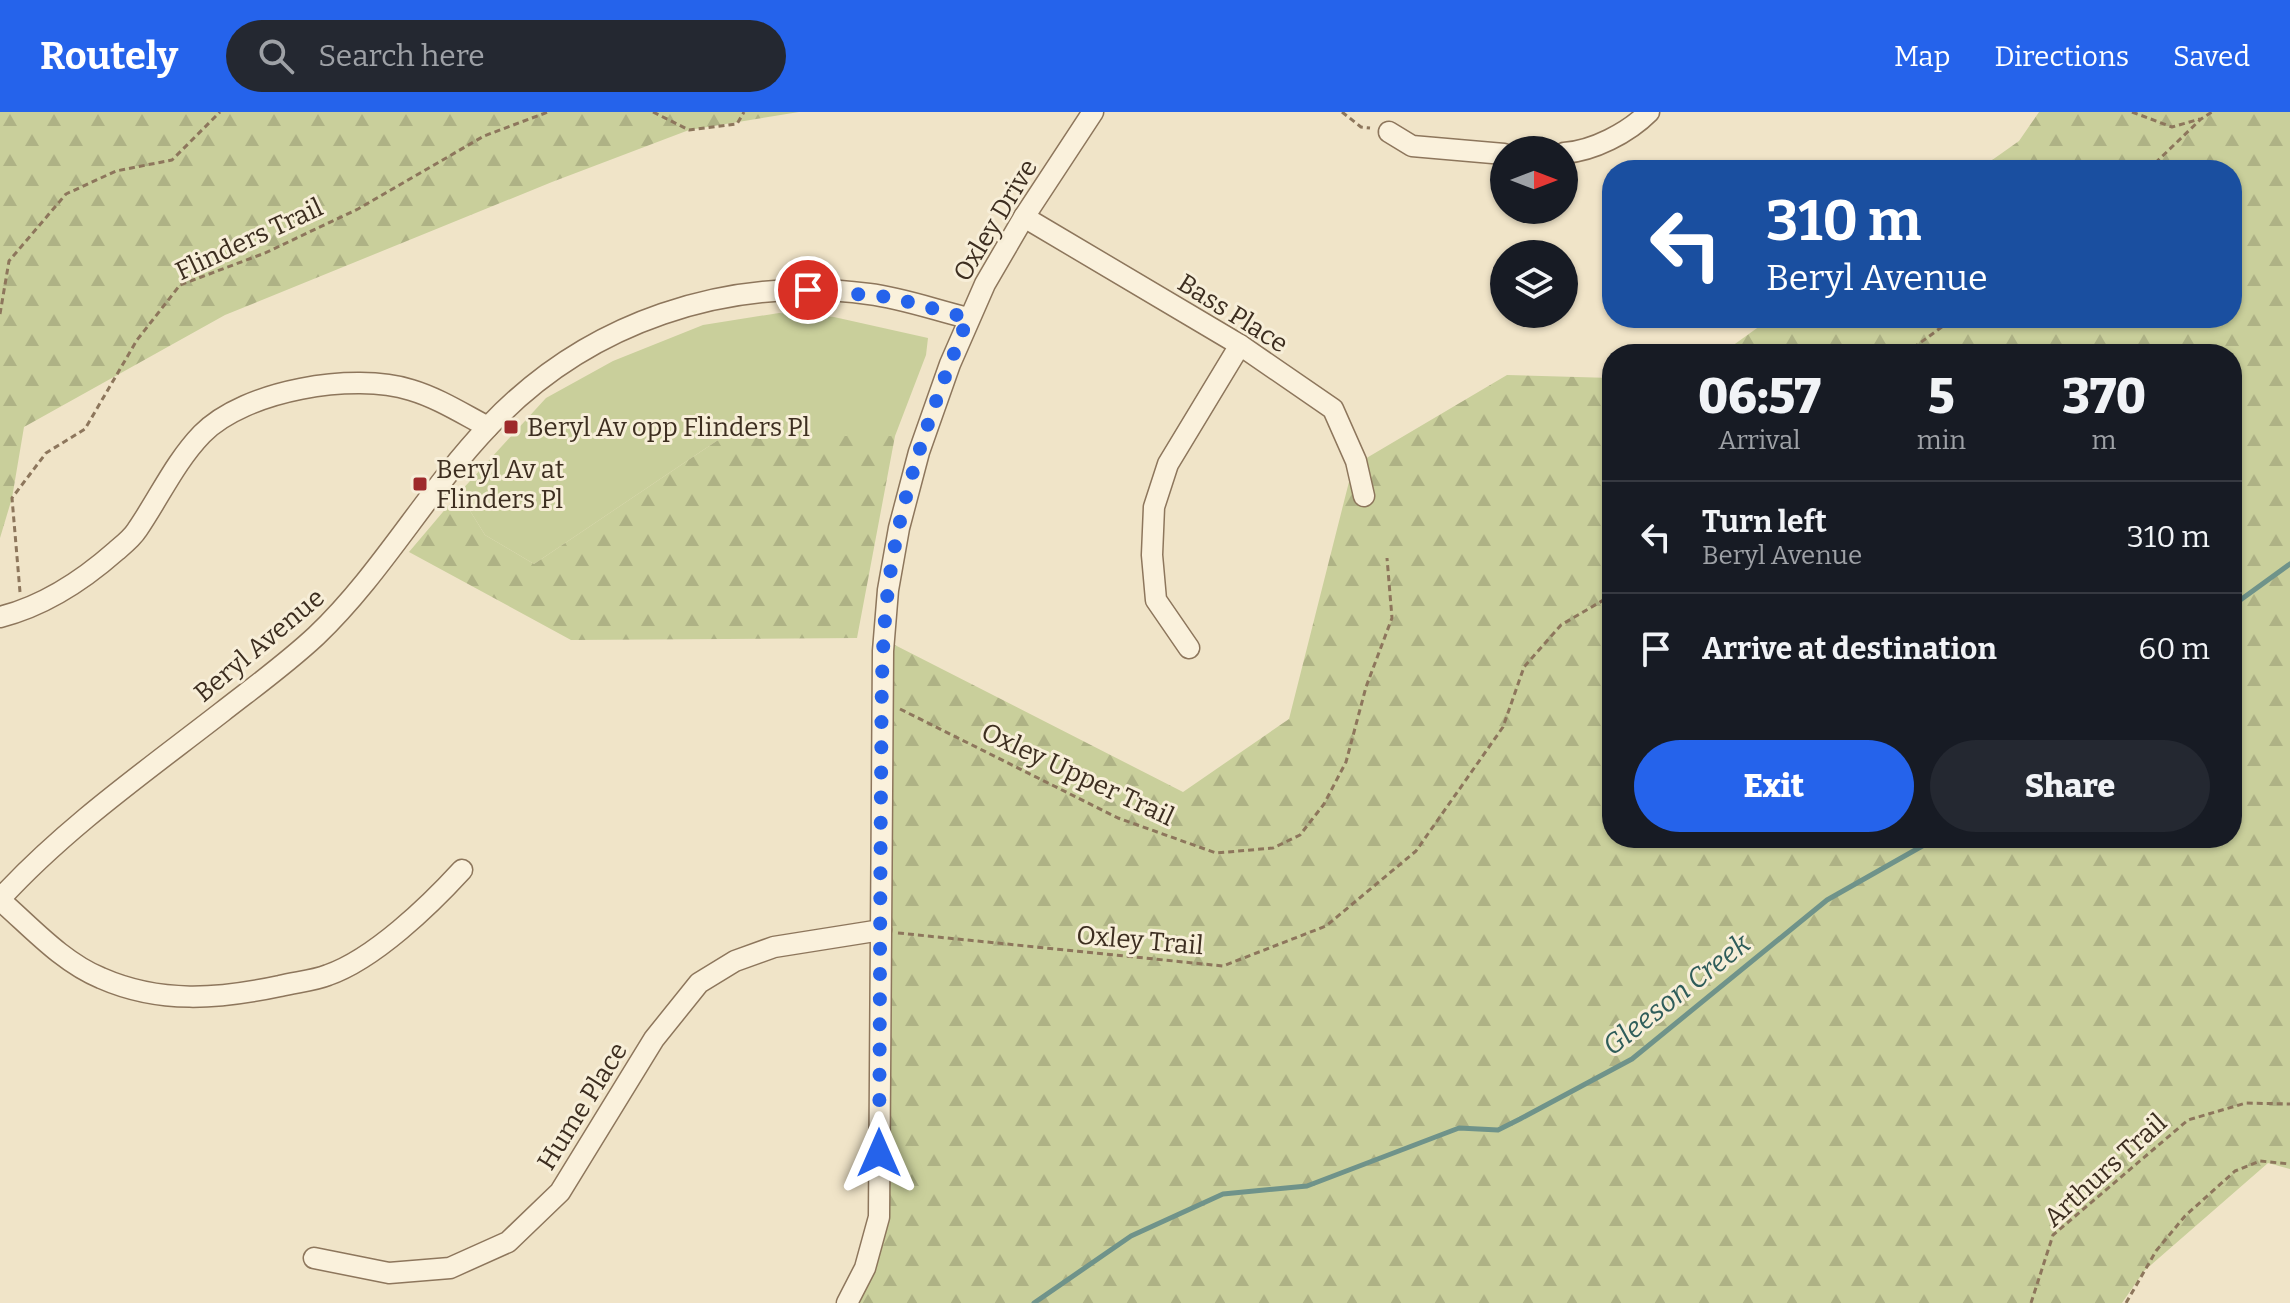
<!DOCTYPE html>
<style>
body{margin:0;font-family:Bitter,serif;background:#242831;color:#f1f3f6;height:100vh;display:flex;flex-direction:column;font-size:30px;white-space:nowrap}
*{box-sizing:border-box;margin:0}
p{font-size:26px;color:#9ea1a6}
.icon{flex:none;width:44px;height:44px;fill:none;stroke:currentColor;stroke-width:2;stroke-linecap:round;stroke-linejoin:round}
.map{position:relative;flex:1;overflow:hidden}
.sheet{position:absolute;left:1602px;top:232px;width:640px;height:504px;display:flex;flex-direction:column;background:#171b24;border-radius:32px;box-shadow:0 2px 6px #0004}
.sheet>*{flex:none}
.guide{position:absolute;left:1602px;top:48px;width:640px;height:168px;border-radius:32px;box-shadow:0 2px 6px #0004;background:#1a4fa0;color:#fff;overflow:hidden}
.needle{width:52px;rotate:90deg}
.controls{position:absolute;left:1490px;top:24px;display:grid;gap:16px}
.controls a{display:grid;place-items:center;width:88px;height:88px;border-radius:50%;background:#171b24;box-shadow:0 2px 6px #0004;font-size:40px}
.pin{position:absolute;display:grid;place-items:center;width:68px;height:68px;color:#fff;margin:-34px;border:4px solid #fff;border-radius:50%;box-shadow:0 2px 8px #0007}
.me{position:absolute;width:88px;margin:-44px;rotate:0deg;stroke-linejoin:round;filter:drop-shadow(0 0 6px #0008)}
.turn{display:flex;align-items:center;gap:28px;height:168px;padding:0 32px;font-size:36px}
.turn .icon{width:104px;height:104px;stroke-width:2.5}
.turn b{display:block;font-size:56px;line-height:68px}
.eta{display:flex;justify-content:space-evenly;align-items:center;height:136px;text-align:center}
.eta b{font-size:48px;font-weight:800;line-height:56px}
.cta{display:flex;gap:16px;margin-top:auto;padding:16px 32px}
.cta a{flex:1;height:92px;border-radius:48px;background:#2563eb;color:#fff;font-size:32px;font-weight:800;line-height:92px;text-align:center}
.cta a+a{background:#242831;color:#f1f3f6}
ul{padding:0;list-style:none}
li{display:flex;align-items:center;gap:24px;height:112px;padding:0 32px;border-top:2px solid #363941}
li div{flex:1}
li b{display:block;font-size:30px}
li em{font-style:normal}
header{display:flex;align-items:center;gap:48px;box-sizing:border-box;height:112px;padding:0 40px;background:#2563eb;color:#fff}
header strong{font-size:38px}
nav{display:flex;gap:44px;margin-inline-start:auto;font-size:28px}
.search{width:560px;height:72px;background:#242831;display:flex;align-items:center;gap:20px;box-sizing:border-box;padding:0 28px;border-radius:44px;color:#9ea1a6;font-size:30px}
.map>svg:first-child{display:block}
</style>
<header>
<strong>Routely</strong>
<div class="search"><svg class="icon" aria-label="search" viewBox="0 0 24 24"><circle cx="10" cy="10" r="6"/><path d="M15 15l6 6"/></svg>Search here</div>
<nav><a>Map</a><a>Directions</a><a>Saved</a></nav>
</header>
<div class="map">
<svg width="2290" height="1191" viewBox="0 0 2290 1191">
<defs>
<pattern id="forest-firs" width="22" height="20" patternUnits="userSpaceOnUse" patternTransform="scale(2)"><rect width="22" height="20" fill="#c9cf9b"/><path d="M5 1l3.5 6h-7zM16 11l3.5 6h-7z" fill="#aeb285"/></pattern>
</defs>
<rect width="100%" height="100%" fill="#f0e4c8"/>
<path fill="#c9cf9b" d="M779,201l55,4 94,21 -2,17 -31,81h-171l-190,128 -49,-29 -26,-42 87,-95 67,-37 90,-36z"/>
<g fill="url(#forest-firs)">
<path d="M0,0h799l-110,18 -137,52 -327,133 -201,112 -12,71 -12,40z"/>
<path d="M2039,0h251v1057l-22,-6 -124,108 -22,32h-1280l37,-77 6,-586 298,152 106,-73 64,-253 154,-91 105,3v460h620v-484h-511l50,-36h461v-148h-254l41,-29z"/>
<path d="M724,324h171l-38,202 -286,2 -162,-88 50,-59 26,42 49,29z"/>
</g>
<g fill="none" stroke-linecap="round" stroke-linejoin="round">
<g stroke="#6f938a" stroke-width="5">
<path d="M2232,494l58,-42"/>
<path d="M1034,1191l97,-67 92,-42 84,-8 152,-58 39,2 22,-11 112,-60 195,-159 97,-55 9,-7"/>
</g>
<g stroke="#8d765c" stroke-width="23">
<g id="minor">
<path d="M1389,20l23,14 92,8"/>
<path d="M1564,41c29,-2 64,-20 85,-41"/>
<path d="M1024,105l216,128 93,64 23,52 8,35"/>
<path d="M0,505c44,-11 82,-36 116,-66 7,-6 16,-13 21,-21 22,-32 38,-68 65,-96 43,-44 152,-62 209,-44 27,8 52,24 77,37"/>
<path d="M1189,536l-33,-48 -4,-45 2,-48 14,-43 72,-119"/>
<path d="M0,787c65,-71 146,-128 222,-187 32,-25 64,-48 94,-76 66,-63 110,-144 173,-210 98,-104 238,-151 380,-132 33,4 66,16 99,24"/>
<path d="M0,788c31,27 62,62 101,78 59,26 118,21 179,8 16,-4 33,-5 48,-11 46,-16 101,-69 134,-105"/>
<path d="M314,1146l75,15 61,-5 58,-26 52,-50 94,-153 45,-56 36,-22 39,-14 107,-17"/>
<path d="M847,1191l18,-35 14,-51 4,-566 5,-61 11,-62 20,-76 31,-88 35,-80 39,-67 69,-105"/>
</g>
</g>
<g stroke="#8d765c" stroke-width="3" stroke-dasharray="6 4" stroke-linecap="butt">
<path d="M653,0l36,18 48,-6 7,-12"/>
<path d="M1342,0l19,15 9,1"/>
<path d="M2132,0l40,15 28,-8"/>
<path d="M2148,58l53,-51 11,-7"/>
<path d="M0,202l9,-53 57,-67 50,-23 56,-11 48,-48"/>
<path d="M1905,242l49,-36"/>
<path d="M20,480l-8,-94 34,-45 39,-24 52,-89 43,-55 85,-32 93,-44 126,-73 64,-24"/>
<path d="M900,597l218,109 98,35 57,-5 27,-13 24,-31 22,-42 20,-75 26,-69 -5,-60"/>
<path d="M898,821l325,33 103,-40 90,-75 87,-124 21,-60 37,-42 51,-30"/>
<path d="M2031,1191l22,-68 135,-115 58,-17 44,1"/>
<path d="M2126,1191l30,-52 29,-35 50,-45 25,-10 30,3"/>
</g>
<use href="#minor" stroke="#faf1dc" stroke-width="20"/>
</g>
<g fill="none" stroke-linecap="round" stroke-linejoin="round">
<path stroke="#2563eb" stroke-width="14" stroke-dasharray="0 25.2" d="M808,178l82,7 78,21c-35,87 -69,179 -80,272 -8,64 -6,130 -7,194 -1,123 -1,246 -2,369"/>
</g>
<g fill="#9e2a2b" stroke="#f7eed8" stroke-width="3">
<rect x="503" y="307" width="16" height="16" rx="4"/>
<rect x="412" y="364" width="16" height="16" rx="4"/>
</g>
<g text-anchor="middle" stroke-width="6" stroke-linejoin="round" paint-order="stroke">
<g font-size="26" fill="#3d2e20" stroke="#f7eed8">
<text transform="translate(995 108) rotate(-59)" y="9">Oxley Drive</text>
<text transform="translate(249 127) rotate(-25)" y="9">Flinders Trail</text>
<text transform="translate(1233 201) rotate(32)" y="9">Bass Place</text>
<text transform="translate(259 533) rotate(-40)" y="9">Beryl Avenue</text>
<text transform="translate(1078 662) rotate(25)" y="9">Oxley Upper Trail</text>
<text transform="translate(1140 828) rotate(5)" y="9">Oxley Trail</text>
<text transform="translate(582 994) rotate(-58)" y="9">Hume Place</text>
<text transform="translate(2105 1058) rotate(-42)" y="9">Arthurs Trail</text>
</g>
<g font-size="26" fill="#3d2e20" stroke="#f7eed8" text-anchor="start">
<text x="527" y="324">Beryl Av opp Flinders Pl</text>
<text x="436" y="366">Beryl Av at<tspan x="436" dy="30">Flinders Pl</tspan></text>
</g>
<g font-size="28" font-style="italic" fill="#2f5d5a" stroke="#f7eed8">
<text transform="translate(1676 882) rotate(-38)" y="10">Gleeson Creek</text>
</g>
</g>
</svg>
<div class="controls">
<a><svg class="needle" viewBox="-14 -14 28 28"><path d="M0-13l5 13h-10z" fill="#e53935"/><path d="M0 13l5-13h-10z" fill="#9ea1a6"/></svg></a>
<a><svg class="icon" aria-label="layers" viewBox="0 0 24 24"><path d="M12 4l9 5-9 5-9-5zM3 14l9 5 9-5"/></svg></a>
</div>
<div class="pin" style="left:808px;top:178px;background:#d93025"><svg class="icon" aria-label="arrive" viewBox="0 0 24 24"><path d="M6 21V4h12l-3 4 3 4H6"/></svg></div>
<svg class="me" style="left:879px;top:1041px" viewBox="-20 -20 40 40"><path d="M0-17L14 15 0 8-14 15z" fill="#2563eb" stroke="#fff" stroke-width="4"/></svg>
<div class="guide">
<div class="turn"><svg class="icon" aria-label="left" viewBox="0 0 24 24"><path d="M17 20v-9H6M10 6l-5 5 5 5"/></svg><div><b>310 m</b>Beryl Avenue</div></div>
</div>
<section class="sheet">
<div class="eta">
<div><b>06:57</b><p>Arrival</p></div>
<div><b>5</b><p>min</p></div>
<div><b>370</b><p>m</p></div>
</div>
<ul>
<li><svg class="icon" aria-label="left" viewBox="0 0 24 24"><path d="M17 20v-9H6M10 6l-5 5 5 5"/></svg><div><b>Turn left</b><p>Beryl Avenue</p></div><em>310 m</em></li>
<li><svg class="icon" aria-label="arrive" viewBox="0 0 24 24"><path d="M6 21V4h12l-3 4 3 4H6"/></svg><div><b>Arrive at destination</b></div><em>60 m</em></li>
</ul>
<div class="cta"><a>Exit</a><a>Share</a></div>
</section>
</div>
